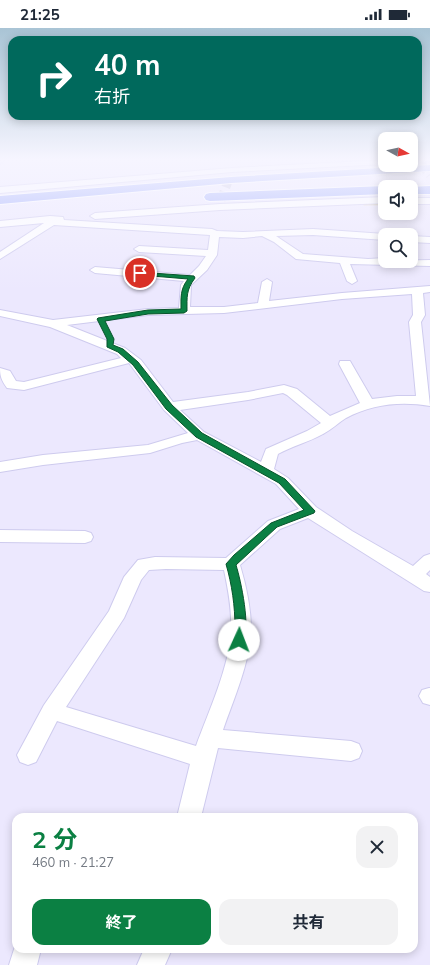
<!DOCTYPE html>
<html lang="ja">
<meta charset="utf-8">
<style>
body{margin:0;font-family:Mulish,"Noto Sans JP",sans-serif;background:#f2f2f3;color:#1f2937;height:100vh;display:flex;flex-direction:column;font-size:15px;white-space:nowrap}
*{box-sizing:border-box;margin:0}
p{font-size:13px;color:#747a83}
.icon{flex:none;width:22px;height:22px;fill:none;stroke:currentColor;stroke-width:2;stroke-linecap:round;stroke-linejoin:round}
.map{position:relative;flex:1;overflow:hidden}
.panel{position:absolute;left:12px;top:785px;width:406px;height:140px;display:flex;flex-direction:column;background:#fff;border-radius:12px;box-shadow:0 2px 10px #0003}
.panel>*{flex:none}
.banner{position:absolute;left:8px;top:8px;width:414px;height:84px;border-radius:12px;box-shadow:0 2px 10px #0003;background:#00695c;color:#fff;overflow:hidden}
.needle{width:26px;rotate:98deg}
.fabs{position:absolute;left:378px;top:104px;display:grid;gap:8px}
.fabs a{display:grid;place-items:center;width:40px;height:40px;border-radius:8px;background:#fff;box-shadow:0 2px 10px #0003;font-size:20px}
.pin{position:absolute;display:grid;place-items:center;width:34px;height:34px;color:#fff;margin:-17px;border:2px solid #fff;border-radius:50%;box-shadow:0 1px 4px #0007}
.me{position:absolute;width:44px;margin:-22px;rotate:2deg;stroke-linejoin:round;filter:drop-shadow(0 0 3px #0008)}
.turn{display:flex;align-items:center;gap:14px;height:84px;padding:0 20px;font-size:18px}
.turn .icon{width:52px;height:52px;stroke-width:2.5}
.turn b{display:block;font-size:28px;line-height:34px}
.round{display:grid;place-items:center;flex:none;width:42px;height:42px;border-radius:12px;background:#f2f2f3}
.headline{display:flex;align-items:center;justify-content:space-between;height:68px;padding:0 20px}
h1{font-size:24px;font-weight:700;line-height:30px;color:#0b8043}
.primary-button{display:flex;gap:8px;margin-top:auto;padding:8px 20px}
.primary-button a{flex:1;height:46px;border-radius:12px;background:#0b8043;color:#fff;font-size:16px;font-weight:700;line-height:46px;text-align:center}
.primary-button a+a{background:#f2f2f3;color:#1f2937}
.status{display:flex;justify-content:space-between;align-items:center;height:28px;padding:0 20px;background:#fff;direction:ltr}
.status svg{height:11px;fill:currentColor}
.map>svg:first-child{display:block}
</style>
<div class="status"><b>21:25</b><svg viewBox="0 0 49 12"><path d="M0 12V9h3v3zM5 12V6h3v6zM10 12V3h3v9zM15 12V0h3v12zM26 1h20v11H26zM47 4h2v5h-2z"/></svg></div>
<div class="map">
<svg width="430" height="937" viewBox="0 0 430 937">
<rect width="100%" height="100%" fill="#ece8fe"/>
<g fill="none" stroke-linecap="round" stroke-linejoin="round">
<path stroke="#ddcd9f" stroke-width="2.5" d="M364,176h21"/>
<g stroke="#c3c1dd" stroke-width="9" stroke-dasharray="9 4.5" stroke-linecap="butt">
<path d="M421,136l9,11"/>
<path d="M221,172l9,-24"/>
</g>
<g stroke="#cecbee" stroke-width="2">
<g id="minor">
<path d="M411,131h19v2l-19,1z"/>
<path d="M385,132v4l-153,8 -232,21v-6l232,-19z"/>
<path d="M385,169v6l-165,7 -125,9 -5,-3 5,-3 125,-9z"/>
<rect x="411" y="170" width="19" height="6"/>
<path d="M50,188l13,1 1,3 148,9 5,2 26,1 70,-3 72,5 3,1h-3v5l-72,-5 -37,1 27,18 65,5 17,-1v3l45,-1v6l-80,-2 7,17 -5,3 -5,-3 -7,-18 -44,-4 -22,-17 -12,-6 -19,2 -24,-1 -2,18 -10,15 -16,15 -1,22h34l34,-4 4,-21 5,-3 5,3 -3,19 73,-8 88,-7v6l-7,1 2,22 -4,7 9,84c-29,-5 -58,-2 -84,12 -8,5 -15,12 -23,16 -14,8 -31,12 -45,20l-4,15 14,9 28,29 36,24 61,35 11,-10 6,-2v16l-4,4 4,3v15l-6,-1 -116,-73 -28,11 -40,36c6,20 11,43 11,64 -1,34 -17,69 -28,101l128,11 8,3 3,7 -3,7 -8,3 -133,-13 -17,69h-24l13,-53 -133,-43 -21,41 -8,3 -8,-3 -3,-7 27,-50 65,-94 15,-34 14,-17 17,-3 71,1 42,-37 31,-12 -23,-25 -79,-44 -15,3 -32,10 -107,12 -43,7v-10l43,-7 105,-10 40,-12 -24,-23 -35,-47 -105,27 -17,-2c-5,-7 -7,-11 -7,-20l10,3 6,10 8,1 97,-24 -4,-4 -67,-27 -50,-11v-6l53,10 95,-11 31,-1 2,-23 3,-4 -89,-8 -5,-3 5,-3 95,8 9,-9 7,-10 -67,-4 -5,-3 5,-3 69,4 2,-15 -156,-10 -54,34v-7l44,-29 -44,4v-6zM412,266l1,21 -4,7 7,74h-19l-25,3 -22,-38h-10l-1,3 21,39 -30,13 -33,-27 -13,-4 -36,7 -75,10 -32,-42 -16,-12 -58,-23 81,-10 76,-2 118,-14zM283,365l4,2 34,28 -14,8 -41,18 -5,13 -57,-30 -24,-22 68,-10zM166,541l58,1c4,19 8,40 7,59 0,34 -23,84 -35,117l-130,-39 58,-89 17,-38 8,-10z"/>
<path d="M411,208l19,1v6l-19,-1z"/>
<path d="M0,502l85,1 6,2 2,4 -2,4 -6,2 -85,-1z"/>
<path d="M429,660h1v17l-7,-2 -4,-7 3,-6z"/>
<path d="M16,915v6h25l-4,16h-28z"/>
<path d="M144,921h28l-7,16h-28z"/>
</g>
</g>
<g stroke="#fff" stroke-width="2">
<g id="highway">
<path d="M430,137v6l-199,12 -231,21v-8l231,-19z"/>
<path d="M385,158l2,1h-2v7l-175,7 -4,-1 -2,-3 2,-3 4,-1z"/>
<path d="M430,158v8h-19v-7h-2z"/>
</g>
</g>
<path stroke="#9fa0dc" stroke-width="1.5" stroke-dasharray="0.5 1.5" stroke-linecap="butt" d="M0,136l7,-5"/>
<use href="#minor" fill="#fff" fill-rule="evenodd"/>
<use href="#highway" fill="#99a8fd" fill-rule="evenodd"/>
</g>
<linearGradient id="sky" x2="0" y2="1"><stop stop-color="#a9c4d5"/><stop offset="0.5" stop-color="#f6f5ff"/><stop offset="1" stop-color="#f6f5ff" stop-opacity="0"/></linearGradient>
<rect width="430" height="262" fill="url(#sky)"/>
<path fill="#0b8043" stroke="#07532c" d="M138,244l56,4 1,2c-9,12 -8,19 -8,33l-3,2 -36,1 -43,7 9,18 -1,6 10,4 15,13 34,43 30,28 83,46 30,32 -1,2 -37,14 -41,38c5,16 15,63 7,78l-4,1 -4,-1c-2,-5 0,-10 0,-15 0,-22 -3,-43 -9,-64l8,-9 37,-32 33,-13 -25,-27 -83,-46 -30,-28 -33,-44 -15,-13 -11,-5v-8l-10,-20 1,-1 50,-8 33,-1c0,-11 -1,-20 7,-30l-48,-4h-2z"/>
</svg>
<div class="fabs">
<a><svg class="needle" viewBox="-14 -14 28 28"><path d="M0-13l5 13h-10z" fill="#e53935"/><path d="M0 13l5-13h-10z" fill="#747a83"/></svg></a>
<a><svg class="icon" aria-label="sound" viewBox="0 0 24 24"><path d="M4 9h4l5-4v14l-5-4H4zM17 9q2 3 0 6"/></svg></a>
<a><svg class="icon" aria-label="search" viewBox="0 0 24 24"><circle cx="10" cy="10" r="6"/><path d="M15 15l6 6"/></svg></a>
</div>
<div class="pin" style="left:140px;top:245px;background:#d93025"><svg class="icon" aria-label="arrive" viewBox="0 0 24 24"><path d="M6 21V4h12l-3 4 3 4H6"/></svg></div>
<svg class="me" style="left:239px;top:612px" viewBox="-20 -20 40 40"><circle r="19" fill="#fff"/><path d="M0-13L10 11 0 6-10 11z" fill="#0b8043"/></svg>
<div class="banner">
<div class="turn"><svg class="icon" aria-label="right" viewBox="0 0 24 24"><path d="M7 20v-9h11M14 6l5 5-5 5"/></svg><div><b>40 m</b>右折</div></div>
</div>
<section class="panel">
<div class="headline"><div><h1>2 分</h1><p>460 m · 21:27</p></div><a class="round"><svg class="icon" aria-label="close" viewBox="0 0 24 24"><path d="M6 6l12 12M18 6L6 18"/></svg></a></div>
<div class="primary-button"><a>終了</a><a>共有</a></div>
</section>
</div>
